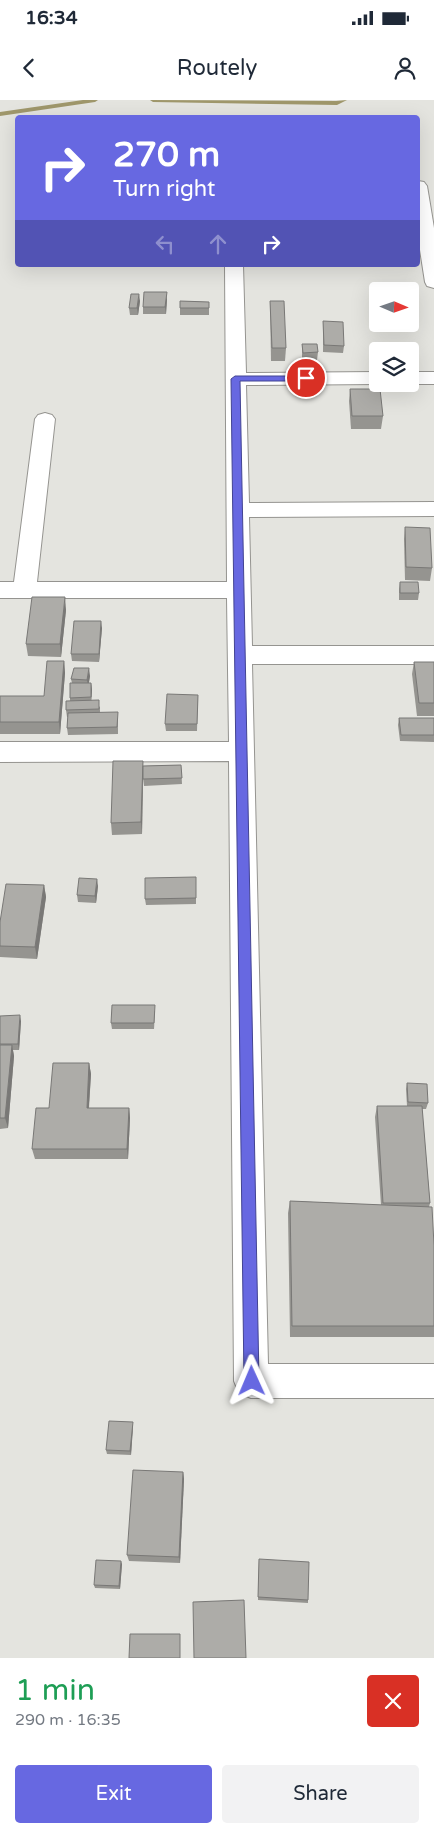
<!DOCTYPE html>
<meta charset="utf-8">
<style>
body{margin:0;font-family:"Varela Round",sans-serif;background:#f2f2f3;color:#1f2937;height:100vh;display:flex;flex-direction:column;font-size:19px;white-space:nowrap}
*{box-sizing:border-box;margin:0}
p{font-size:16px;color:#747a83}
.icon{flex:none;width:28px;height:28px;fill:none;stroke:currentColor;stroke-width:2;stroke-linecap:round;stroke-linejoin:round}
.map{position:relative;height:1558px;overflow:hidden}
.drawer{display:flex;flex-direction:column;background:#fff;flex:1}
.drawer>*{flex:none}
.top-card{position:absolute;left:15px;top:15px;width:405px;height:152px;border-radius:5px;box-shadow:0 5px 20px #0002;background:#6768e1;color:#fff;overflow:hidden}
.needle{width:32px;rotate:92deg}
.tools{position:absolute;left:369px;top:182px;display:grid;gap:10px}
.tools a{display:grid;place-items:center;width:50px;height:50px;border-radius:5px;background:#fff;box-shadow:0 5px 20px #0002;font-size:25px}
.pin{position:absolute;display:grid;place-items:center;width:42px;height:42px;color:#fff;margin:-21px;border:2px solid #fff;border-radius:50%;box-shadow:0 1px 5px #0007}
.me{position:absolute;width:55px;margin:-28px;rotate:359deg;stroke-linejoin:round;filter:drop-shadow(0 0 4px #0008)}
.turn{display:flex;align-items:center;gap:18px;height:105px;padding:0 15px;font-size:22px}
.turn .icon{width:65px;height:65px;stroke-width:2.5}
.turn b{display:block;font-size:35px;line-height:42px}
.lanes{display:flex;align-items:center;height:48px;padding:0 15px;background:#0003;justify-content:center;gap:25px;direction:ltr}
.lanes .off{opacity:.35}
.round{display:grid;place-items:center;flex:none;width:52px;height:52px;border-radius:5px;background:#f2f2f3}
.head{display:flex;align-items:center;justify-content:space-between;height:85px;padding:0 15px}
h1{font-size:30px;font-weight:600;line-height:38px;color:#1e9e55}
.cta{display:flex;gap:10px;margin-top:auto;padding:10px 15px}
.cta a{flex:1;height:58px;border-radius:5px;background:#6768e1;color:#fff;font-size:20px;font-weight:600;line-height:58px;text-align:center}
.cta a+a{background:#f2f2f3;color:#1f2937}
.status{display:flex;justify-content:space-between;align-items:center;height:35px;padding:0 25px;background:#fff;direction:ltr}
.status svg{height:14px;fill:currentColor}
header{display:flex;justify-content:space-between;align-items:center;height:65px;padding:0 15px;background:#fff;font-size:22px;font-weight:600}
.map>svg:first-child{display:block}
</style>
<div class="status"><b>16:34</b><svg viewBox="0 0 49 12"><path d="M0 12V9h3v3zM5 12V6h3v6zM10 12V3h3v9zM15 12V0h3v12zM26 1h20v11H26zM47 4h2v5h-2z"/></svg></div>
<header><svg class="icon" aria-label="back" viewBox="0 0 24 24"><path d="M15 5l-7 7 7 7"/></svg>Routely<svg class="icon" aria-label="person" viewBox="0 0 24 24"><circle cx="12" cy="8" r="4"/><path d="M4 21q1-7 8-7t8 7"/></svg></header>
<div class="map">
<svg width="434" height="1558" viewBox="0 0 434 1558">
<rect width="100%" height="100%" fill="#e4e4df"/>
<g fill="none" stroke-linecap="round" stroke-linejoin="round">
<g fill="#9f976b" fill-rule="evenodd">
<path d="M83,0h15l-3,2 -95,14v-4z"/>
<path d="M150,0l186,1 11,-1 -10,5 -184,-3z"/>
</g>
<g stroke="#959490" stroke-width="2">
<g id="street">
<path d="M418,81l6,1 3,4 7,42v60l-7,-2 -2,-4 -7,-45z"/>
<path d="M225,165h18l3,108 132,-1 1,12 -133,1 3,118 185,-1v14l-185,1 3,129h182v18h-182l16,700h166v34h-183l-12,-5 -5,-12 -5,-620 -229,1v-20h229l-2,-144h-227v-16h14l21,-163 3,-4 7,-2 7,2 3,4 -18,163h190z"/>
<path d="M410,272h24v12h-25z"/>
</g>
</g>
<use href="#street" fill="#fff" fill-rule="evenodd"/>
</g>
<g fill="#959490">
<path d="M167,199l-1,15h-23v-7z"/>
<path d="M140,201l-2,14h-8l-1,-7z"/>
<path d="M180,201l29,1v13h-29z"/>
<path d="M270,201l16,47 -1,13h-14z"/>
<path d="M323,221l21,25 -1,7 -20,-1z"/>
<path d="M302,244l16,8 -1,8h-15z"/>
<path d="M350,289l33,27 -2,13h-30l-2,-28z"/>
<path d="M405,427l27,41 -2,13 -25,-1 -1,-41z"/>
<path d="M400,482l19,11 -1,7h-19v-11z"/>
<path d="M66,510l-5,47 -33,-1 -2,-12z"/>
<path d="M102,528l-3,34 -27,-1 -1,-7z"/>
<path d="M64,561l1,12 -5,61h-60v-38h44z"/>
<path d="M414,562h20v54h-17l-5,-42z"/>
<path d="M90,576l-1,7h2l1,7 -1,10 9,7v6l18,6v15l-50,1 -1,-7 1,-11h-1l-1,-7 4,-9v-3l2,-15 -1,-4z"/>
<path d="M198,595l-1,36h-31l-1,-7z"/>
<path d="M399,618h35v24l-34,-1 -2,-16z"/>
<path d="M143,661v5l38,-1 1,19 -38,2 -1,-8 -1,56 -30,1 -1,-12z"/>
<path d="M196,777v27l-50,1 -1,-6z"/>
<path d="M44,785l2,12 -9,62 -37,-2v-35z"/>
<path d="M98,786l-2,17 -18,-1 -1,-7z"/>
<path d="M155,911l-1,18h-42l-1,-6z"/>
<path d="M0,916l21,5 -2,29h-6l1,6 -6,72 -8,1z"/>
<path d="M89,963l2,11 -2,34h40l1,10 -2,41h-93l-3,-10 17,-41z"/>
<path d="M407,983l21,20 -2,6h-4l8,94 -1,4 5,38v92h-144l-2,-124 2,-12 91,4 -6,-88 2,-11h30l-1,-17z"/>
<path d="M133,1326l-2,29 -24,-1 -1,-4z"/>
<path d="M183,1372l1,7 -4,84 -51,-2 -2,-6z"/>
<path d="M259,1459l49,41v3l-50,-3z"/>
<path d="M122,1464l-2,25 -25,-1 -1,-3z"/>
</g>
<g fill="#797876">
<path d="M167,192v7l-1,15 -1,-7z"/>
<path d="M139,194l1,7 -2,14 -1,-7z"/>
<path d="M65,497l1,13 -5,47 -1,-13z"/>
<path d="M101,521l1,7 -3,34v-8z"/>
<path d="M64,561l1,12 -5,61 -1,-12z"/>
<path d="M89,568l1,8 -2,11 -1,-7z"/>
<path d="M91,583l1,7 -1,14z"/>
<path d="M143,661v12l-1,61 -1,-12z"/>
<path d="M97,779l1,7 -2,17 -1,-7z"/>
<path d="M44,785l2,12 -9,62 -2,-12z"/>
<path d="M20,915l1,6 -2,29 -1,-6z"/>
<path d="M12,945l2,11 -6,72 -3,-10z"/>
<path d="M89,963l2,11 -3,44 -1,-10z"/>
<path d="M129,1008l1,10 -2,41 -1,-10z"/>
<path d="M133,1322v4l-2,29 -1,-4z"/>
<path d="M183,1372l1,7 -4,84 -1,-6z"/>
<path d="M121,1461l1,3 -2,25 -1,-3z"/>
</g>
<g fill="#adaca8" stroke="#797876">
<path d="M144,192h23l-2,15h-22z"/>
<path d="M131,194h8l-2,14h-8z"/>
<path d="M180,201l29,1v6h-29z"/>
<path d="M270,201h14l2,47h-14z"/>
<path d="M323,221l20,1 1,24 -20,-1z"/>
<path d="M302,244h15l1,8 -15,1z"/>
<path d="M350,289h30l3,27h-31z"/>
<path d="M405,427l25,1 2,40 -26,-1z"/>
<path d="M400,482h18l1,11h-19z"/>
<path d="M32,497h33l-5,47h-34z"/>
<path d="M74,521h27l-2,33h-28z"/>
<path d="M47,561h17l-5,61h-59v-26h44z"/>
<path d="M414,562h20v41h-15z"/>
<path d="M74,568h15l-2,12 -16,-1z"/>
<path d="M70,583h21v14l-21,1z"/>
<path d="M167,594l31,1 -1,29h-32z"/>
<path d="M99,600v9l-33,1v-9z"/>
<path d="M118,612l-1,15 -50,1 1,-15z"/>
<path d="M399,618h35v17h-33z"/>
<path d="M113,661h30l-2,61 -30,1z"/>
<path d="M181,665l1,13 -39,1v-13z"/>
<path d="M196,777v21l-51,1v-21z"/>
<path d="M79,778l18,1 -2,17 -18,-1z"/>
<path d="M6,784l38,1 -9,62 -35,-1v-24z"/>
<path d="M112,905h43l-1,18h-43z"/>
<path d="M20,915l-2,29h-18v-28z"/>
<path d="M0,945h12l-7,73h-5z"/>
<path d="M53,963h36l-2,45h42l-2,41h-95l4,-41h13z"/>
<path d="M407,983l20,1 1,19 -20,-1z"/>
<path d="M377,1006h45l8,97h-47z"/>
<path d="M290,1101l142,6 2,38v81h-142z"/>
<path d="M109,1321l24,1 -3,29 -24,-1z"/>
<path d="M133,1370l50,2 -4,85 -52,-2z"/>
<path d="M259,1459l50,3 -1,38 -50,-3z"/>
<path d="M96,1460l25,1 -2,25 -25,-1z"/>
<path d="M244,1500l2,58h-52l-1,-56z"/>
<path d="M130,1534h50v24h-51z"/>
</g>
<path fill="#6768e1" stroke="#434492" d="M235,276h71l5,2 -5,3h-66l19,1000 -2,5 -5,2 -6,-2 -2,-5 -13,-1002z"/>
</svg>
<div class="tools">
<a><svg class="needle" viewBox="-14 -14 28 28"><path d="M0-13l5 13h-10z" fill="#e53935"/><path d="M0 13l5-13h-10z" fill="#747a83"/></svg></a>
<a><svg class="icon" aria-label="layers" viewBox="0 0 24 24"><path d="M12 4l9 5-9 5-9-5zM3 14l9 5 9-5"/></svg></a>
</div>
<div class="pin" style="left:306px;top:278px;background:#d93025"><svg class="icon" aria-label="arrive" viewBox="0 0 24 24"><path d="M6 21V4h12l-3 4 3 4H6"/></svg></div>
<svg class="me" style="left:252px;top:1281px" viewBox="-20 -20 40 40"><path d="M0-17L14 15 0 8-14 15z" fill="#6768e1" stroke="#fff" stroke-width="4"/></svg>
<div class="top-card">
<div class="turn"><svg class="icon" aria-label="right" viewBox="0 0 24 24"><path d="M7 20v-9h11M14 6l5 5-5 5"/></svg><div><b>270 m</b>Turn right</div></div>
<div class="lanes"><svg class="icon off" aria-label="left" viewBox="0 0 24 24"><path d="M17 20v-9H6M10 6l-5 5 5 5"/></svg><svg class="icon off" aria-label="ahead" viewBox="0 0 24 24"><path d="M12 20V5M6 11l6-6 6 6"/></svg><svg class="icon" aria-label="right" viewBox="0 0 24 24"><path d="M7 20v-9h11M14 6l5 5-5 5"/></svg></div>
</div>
</div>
<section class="drawer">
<div class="head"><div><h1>1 min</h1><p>290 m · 16:35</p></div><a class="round" style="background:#d93025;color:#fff"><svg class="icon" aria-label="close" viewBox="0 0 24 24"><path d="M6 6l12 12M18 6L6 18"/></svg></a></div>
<div class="cta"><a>Exit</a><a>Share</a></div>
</section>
